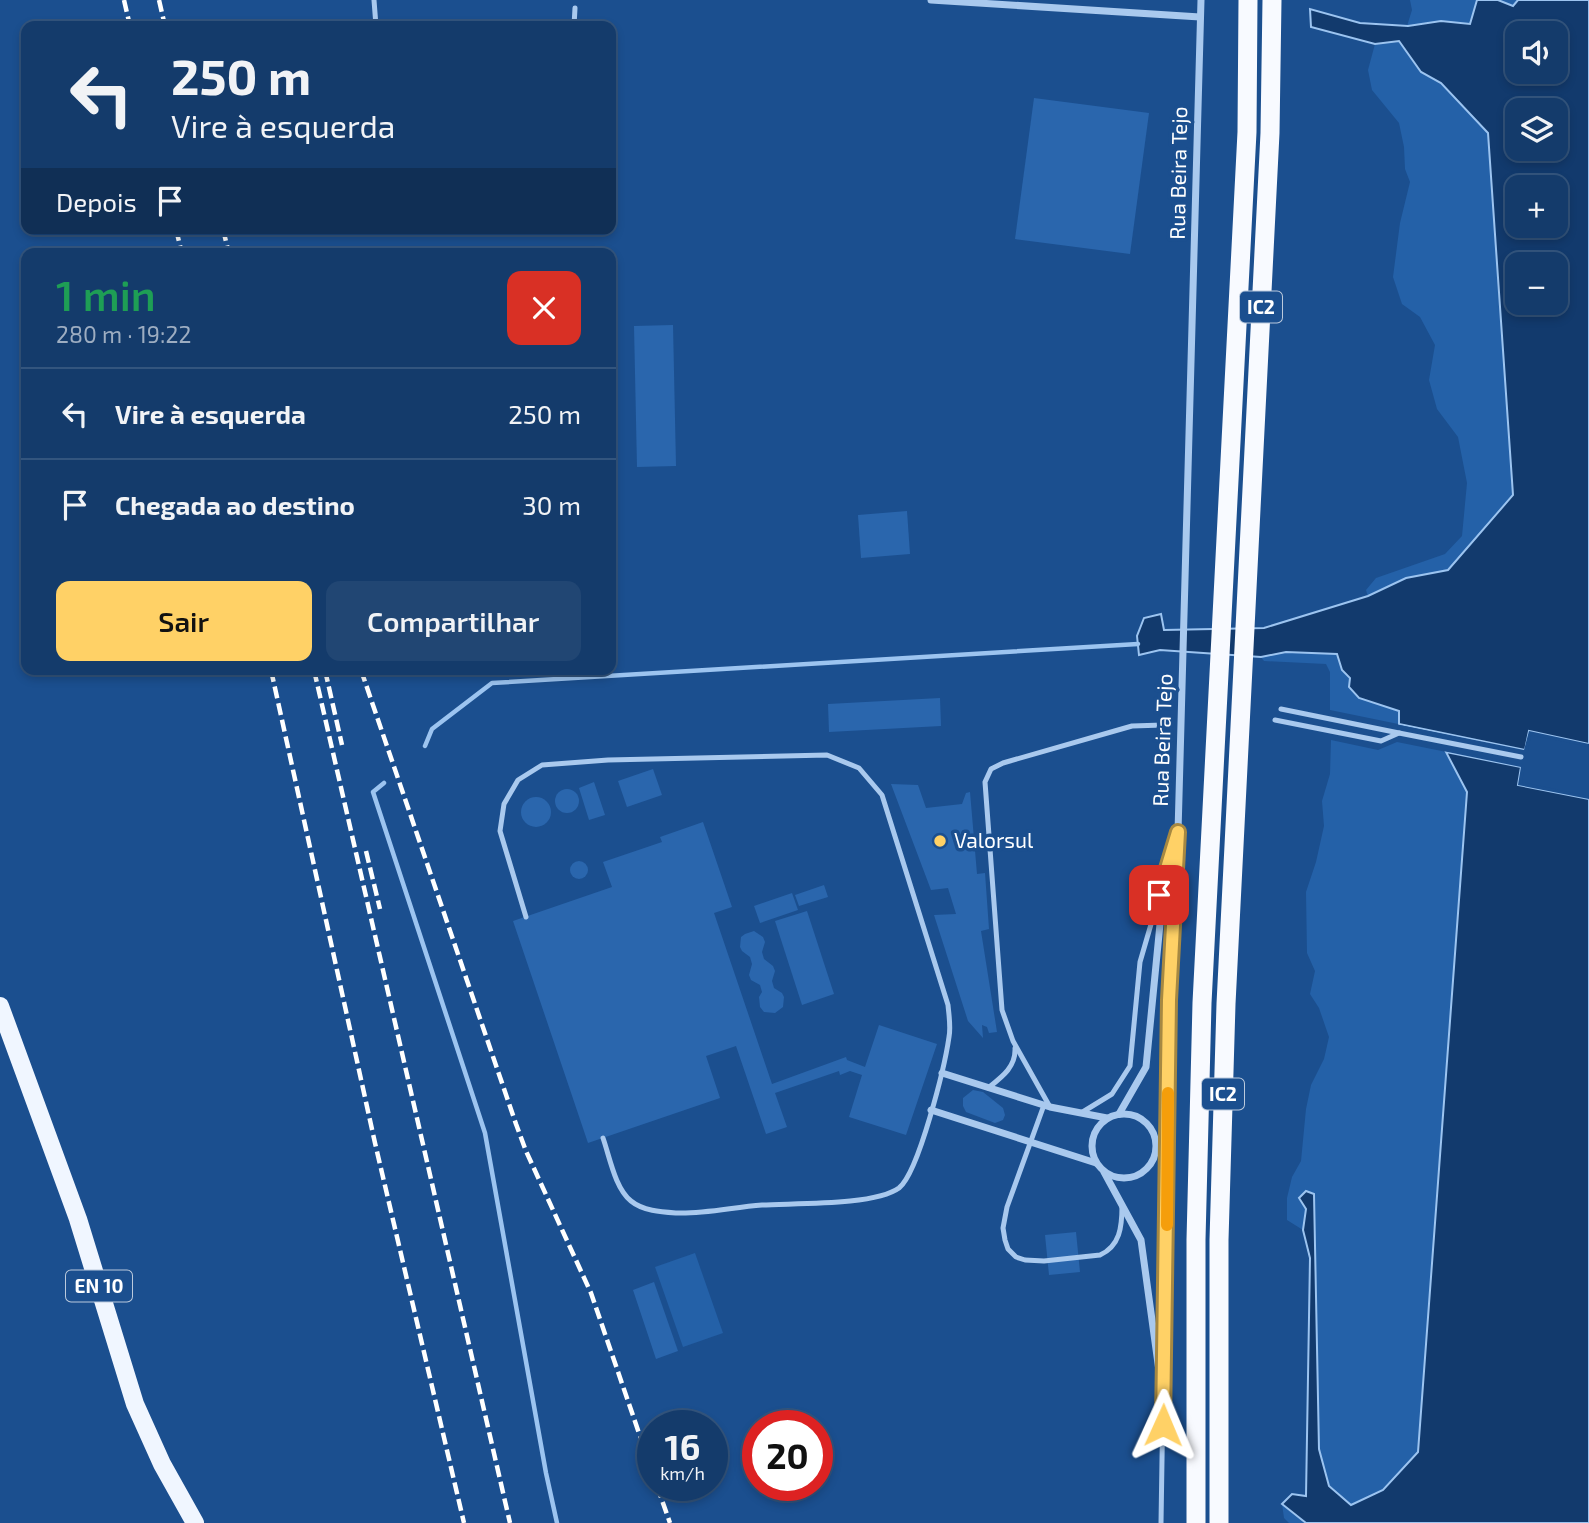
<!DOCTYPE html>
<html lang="pt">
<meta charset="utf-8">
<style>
body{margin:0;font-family:"Exo 2",sans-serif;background:#214673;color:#f1f3f6;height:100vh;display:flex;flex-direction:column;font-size:26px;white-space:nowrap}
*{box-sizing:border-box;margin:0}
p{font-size:23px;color:#9dadc1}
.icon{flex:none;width:38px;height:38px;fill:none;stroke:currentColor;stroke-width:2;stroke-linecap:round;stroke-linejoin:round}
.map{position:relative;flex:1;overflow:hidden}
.details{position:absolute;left:21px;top:248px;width:595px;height:427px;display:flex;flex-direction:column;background:#143b6b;border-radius:14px;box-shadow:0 4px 10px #0003,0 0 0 2px #33557e}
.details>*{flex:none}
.top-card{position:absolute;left:21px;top:21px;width:595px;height:214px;border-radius:14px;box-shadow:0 4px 10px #0003,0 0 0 2px #33557e;background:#143b6b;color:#f1f3f6;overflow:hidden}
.controls{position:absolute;left:1505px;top:21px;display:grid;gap:14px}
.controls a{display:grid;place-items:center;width:63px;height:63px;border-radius:14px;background:#143b6b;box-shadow:0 4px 10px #0003,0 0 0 2px #33557e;font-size:35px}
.speed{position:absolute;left:637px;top:1410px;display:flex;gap:14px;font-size:35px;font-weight:700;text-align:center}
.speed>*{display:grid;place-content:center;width:91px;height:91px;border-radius:50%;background:#143b6b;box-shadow:0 4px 10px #0003,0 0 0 2px #33557e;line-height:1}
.speed small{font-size:18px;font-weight:400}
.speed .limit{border:10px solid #d22;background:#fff;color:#111}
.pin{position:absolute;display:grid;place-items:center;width:60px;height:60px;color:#fff;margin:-30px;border-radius:14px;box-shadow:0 4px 10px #0006}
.me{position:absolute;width:77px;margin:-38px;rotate:1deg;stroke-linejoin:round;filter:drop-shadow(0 0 5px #0008)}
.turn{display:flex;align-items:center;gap:24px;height:147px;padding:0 35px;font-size:32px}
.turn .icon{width:91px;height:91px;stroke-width:2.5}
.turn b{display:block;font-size:49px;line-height:60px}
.then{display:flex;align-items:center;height:66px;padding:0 35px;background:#0003;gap:14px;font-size:26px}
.round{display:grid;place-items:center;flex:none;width:74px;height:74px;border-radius:14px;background:#214673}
.summary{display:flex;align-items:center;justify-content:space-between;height:119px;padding:0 35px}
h1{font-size:42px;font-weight:600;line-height:52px;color:#1e9e55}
.cta{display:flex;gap:14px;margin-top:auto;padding:14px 35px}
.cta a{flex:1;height:80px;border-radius:14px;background:#ffd166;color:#111;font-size:28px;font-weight:600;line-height:80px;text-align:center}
.cta a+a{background:#214673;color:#f1f3f6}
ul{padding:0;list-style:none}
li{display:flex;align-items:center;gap:21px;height:91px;padding:0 35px;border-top:2px solid #33557e}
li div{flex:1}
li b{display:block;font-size:26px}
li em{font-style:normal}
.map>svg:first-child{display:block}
</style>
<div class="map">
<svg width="1589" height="1523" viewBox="0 0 1589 1523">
<rect width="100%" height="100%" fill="#1b4f8f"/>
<g fill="#2461a8" fill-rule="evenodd">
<path d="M1410,0h179v478l-64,272 -195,-40v-38l-4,-8 -62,-3 -3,-4 -100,-7 -22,5 -2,-19 7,-18 17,-4 3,15 100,-1 104,-31 -2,-7 10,-12 69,-24 17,-18 5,-53 -9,-46 -21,-28 -8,-29 6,-35 -15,-28 -18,-13 -9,-27 7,-54 10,-41 -5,-13 -1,-22 -5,-24 -27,-33 -4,-20 7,-26 -64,-17 -1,-18 50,14 47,3 5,-16zM1517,33h39v39h-39zM1517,110h39v39h-39zM1517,187h39v39h-39zM1517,264h39v39h-39z"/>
<path d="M1331,740l47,10 19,-8 124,25 -3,17 -26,739h-203l-5,-5 -2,-14 10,-10 14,2 4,-238 -7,-28 -16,-10v-22l5,-21 9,-16 5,-52 5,-24 13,-26 5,-22 -10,-29 -9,-14 5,-23 -8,-18 -1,-61 10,-30 8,-36 -2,-25 8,-27z"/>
<path d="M695,1253l28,80 -40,14 -28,-80z"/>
</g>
<g fill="#123a6d" stroke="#9cc4f0" stroke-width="2" fill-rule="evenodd">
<path d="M1477,0h21l15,6 5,-6h71v744l-60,-13 -4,19 -126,-26v-13l-40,-13 -10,-11 1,-9 -8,-8 -5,-16 -51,-2 -25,5 -101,-7 -21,5 -2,-19 7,-18 17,-4 3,16 100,-2 104,-32 38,-18 42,-8 65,-75 -25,-362 -47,-50 -20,-11 -22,-31 -24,3 -64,-17 -1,-18 50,14 48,3 33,-5 29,3zM1517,33h39v39h-39zM1517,110h39v39h-39zM1517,187h39v39h-39zM1517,264h39v39h-39z"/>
<path d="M1446,752l75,15 -3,18 71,14v724h-283l-24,-19 10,-10 14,2 4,-238 -7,-28 3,-21 -7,-11 7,-7 8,3 5,255 10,37 22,19 32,-15 35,-38 49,-660z"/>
</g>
<g fill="#1b4f8f">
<path d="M1395,724l129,26 5,-19 60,13v3l-58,-12 -3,16 -4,3 -126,-26z"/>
<path d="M1444,749l78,15 3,3 -3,15 67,14v3l-71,-14 3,-18 -78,-16z"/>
</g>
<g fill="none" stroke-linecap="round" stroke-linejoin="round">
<g stroke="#9cc4f0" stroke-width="4.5">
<path d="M425,746l7,-17 60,-46 646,-39"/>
<path d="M384,783l-11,9 112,341 61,340 11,50"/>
</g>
</g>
<g fill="#2a66ad">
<path d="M1034,98l115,15 -19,141 -115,-15z"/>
<path d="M673,325l3,141 -39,1 -3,-141z"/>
<path d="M907,511l3,43 -49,4 -3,-43z"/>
<path d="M940,698l1,28 -112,6 -1,-28z"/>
<path d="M653,769l9,26 -35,12 -9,-26z"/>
<path d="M594,782l11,33 -16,5 -10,-32z"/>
<path d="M891,784l27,1 8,23 36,-4 4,-11 4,-1 7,82 8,-1 4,56 -8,2 16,101 -8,1 -2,-6 -5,-2 1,13 -15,-17 -34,-106 22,-1 -8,-26 -17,2z"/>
<circle cx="567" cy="801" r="12"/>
<circle cx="536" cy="812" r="15"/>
<path d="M703,822l29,85 -18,6 58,171 74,-27 1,3 18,7 14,-42 58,19 -31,91 -57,-18 13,-42 -12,-4 -10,4 -1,-4 -64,22 12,34 -21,7 -30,-88 -30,10 14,42 -132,45 -75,-222 99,-34 -9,-25 59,-20 -2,-5z"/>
<circle cx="579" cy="870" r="9"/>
<path d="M824,885l4,12 -29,9 -4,-11z"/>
<path d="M792,893l6,17 -38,13 -6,-17z"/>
<path d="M807,911l27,83 -32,11 -27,-84z"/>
<path d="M754,931l9,6 2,5 -3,10 2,7 9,7 2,5 -3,10 2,7 8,5 2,4 -1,10 -8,6 -11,-1 -4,-5 -1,-10 3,-5 -2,-7 -9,-5 -2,-5 3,-11 -2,-7 -8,-6 -2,-4 1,-10 4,-3z"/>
<path d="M973,1090l10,2 20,16 2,7 -2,5 -8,3 -29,-11 -3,-6v-8z"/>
<path d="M1076,1232l4,40 -31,3 -4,-40z"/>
<path d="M654,1282l24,69 -22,8 -23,-69z"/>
</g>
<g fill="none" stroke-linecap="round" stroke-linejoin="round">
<g stroke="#a9c9ee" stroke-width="5">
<path d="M374,0l2,26"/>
<path d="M574,26l1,-18"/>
<path d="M1281,709l118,24"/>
<path d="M1275,720l106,21 18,-8 122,24"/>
<path d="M526,917l-26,-86 4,-27 14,-24 24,-15 66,-5 219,-5 32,13 23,27 66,210c1,11 3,22 1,32 -4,28 -30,135 -50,151 -25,18 -106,15 -137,17 -28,2 -57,9 -85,8 -15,-1 -34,-2 -46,-12 -16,-13 -21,-43 -28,-63"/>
<path d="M988,1088c14,-11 28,-21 27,-40"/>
<path d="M1044,1105l-37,102 -4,21 2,12 3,9 8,8 9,3 19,1 56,-6c20,-9 22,-28 22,-49"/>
<path d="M1050,1107l-37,-66 -11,-31 -17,-228 6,-13 12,-6 129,-37 31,-1"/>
<path d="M1081,1113l31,-19 18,-28 10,-104 21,-72"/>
<path d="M1163,1383l6,-383 8,-160"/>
<path d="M1161,1523l2,-126"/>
</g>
<g stroke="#a9c9ee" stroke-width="7">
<path d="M931,0l269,17"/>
<path d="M942,1073l108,34 57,11"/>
<path d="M931,1110l165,53"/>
<circle cx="1124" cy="1146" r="32"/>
<path d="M1119,1114l27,-47 19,-194 13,-41 23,-832"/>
<path d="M1104,1172l37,68 22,160"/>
</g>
<path stroke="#f0f6ff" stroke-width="18" d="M0,1006l78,213 57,185 27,60 33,59"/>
<g stroke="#f8faff" stroke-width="19">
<path d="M1196,1523v-283l6,-237 45,-871 1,-132"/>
<path d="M1219,1523v-283l7,-236 44,-871 2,-133"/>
</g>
<g stroke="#fff" stroke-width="4.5" stroke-dasharray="12 5" stroke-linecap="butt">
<path d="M124,0l6,26"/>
<path d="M159,0l6,26"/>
<path d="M176,229l6,25"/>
<path d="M223,229l6,25"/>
<path d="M271,670l104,473 89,380"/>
<path d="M314,670l196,853"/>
<path d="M325,670l17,75"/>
<path d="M361,670l155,454 10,27 65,142 62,181"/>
<path d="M366,851l14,58"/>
<path d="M657,1486l13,37"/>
</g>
</g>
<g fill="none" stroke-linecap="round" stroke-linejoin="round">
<g stroke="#a68842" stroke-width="18">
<path id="route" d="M1159,895l19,-63 -9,168 -6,425"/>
</g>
<use href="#route" stroke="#ffd166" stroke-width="12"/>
<path stroke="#f59e0b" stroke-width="12" d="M1167,1225l1,-132"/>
</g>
<circle fill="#ffd166" stroke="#1b4f8f" stroke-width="2.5" cx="940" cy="841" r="7"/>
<g text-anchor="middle" stroke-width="7" stroke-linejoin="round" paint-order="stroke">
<g fill="#1b4f8f" stroke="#bbcadd" stroke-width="2">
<rect x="1240" y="291.5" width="42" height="31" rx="5"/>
<rect x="1202" y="1078.5" width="42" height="31" rx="5"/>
<rect x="66" y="1270.5" width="66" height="31" rx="5"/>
</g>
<g font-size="19" font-weight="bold" fill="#fff">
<text x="1261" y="314">IC2</text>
<text x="1223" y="1101">IC2</text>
<text x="99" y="1293">EN 10</text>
</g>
<g font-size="21" fill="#fff" stroke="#1b4f8f">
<text transform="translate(1179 173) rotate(-89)" y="7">Rua Beira Tejo</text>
<text transform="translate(1163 740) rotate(-88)" y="7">Rua Beira Tejo</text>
</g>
<g font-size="21" fill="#fff" stroke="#1b4f8f" text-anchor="start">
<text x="954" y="848">Valorsul</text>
</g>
</g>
</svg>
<div class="controls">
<a><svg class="icon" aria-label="sound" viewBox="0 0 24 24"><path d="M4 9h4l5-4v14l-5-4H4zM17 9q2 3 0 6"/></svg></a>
<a><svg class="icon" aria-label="layers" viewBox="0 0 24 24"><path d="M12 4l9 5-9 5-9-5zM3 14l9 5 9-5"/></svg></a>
<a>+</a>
<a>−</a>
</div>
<div class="speed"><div>16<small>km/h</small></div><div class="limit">20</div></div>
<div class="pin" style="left:1159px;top:895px;background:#d93025"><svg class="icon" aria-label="arrive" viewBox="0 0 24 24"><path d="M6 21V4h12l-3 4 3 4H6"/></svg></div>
<svg class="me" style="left:1163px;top:1425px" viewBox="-20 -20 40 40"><path d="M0-17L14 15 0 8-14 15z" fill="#ffd166" stroke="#fff" stroke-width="4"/></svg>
<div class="top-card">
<div class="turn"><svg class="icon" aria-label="left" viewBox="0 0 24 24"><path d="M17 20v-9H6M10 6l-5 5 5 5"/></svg><div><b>250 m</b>Vire à esquerda</div></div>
<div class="then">Depois<svg class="icon" aria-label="arrive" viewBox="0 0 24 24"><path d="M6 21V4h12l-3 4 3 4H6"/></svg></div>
</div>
<section class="details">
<div class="summary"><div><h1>1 min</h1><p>280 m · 19:22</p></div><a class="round" style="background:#d93025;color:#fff"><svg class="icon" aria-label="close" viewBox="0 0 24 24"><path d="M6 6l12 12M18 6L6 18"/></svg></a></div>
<ul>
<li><svg class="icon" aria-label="left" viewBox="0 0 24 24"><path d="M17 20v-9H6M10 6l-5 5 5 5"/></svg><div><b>Vire à esquerda</b></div><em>250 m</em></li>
<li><svg class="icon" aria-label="arrive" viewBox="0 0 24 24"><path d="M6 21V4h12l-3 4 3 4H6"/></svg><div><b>Chegada ao destino</b></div><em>30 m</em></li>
</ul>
<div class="cta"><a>Sair</a><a>Compartilhar</a></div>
</section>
</div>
